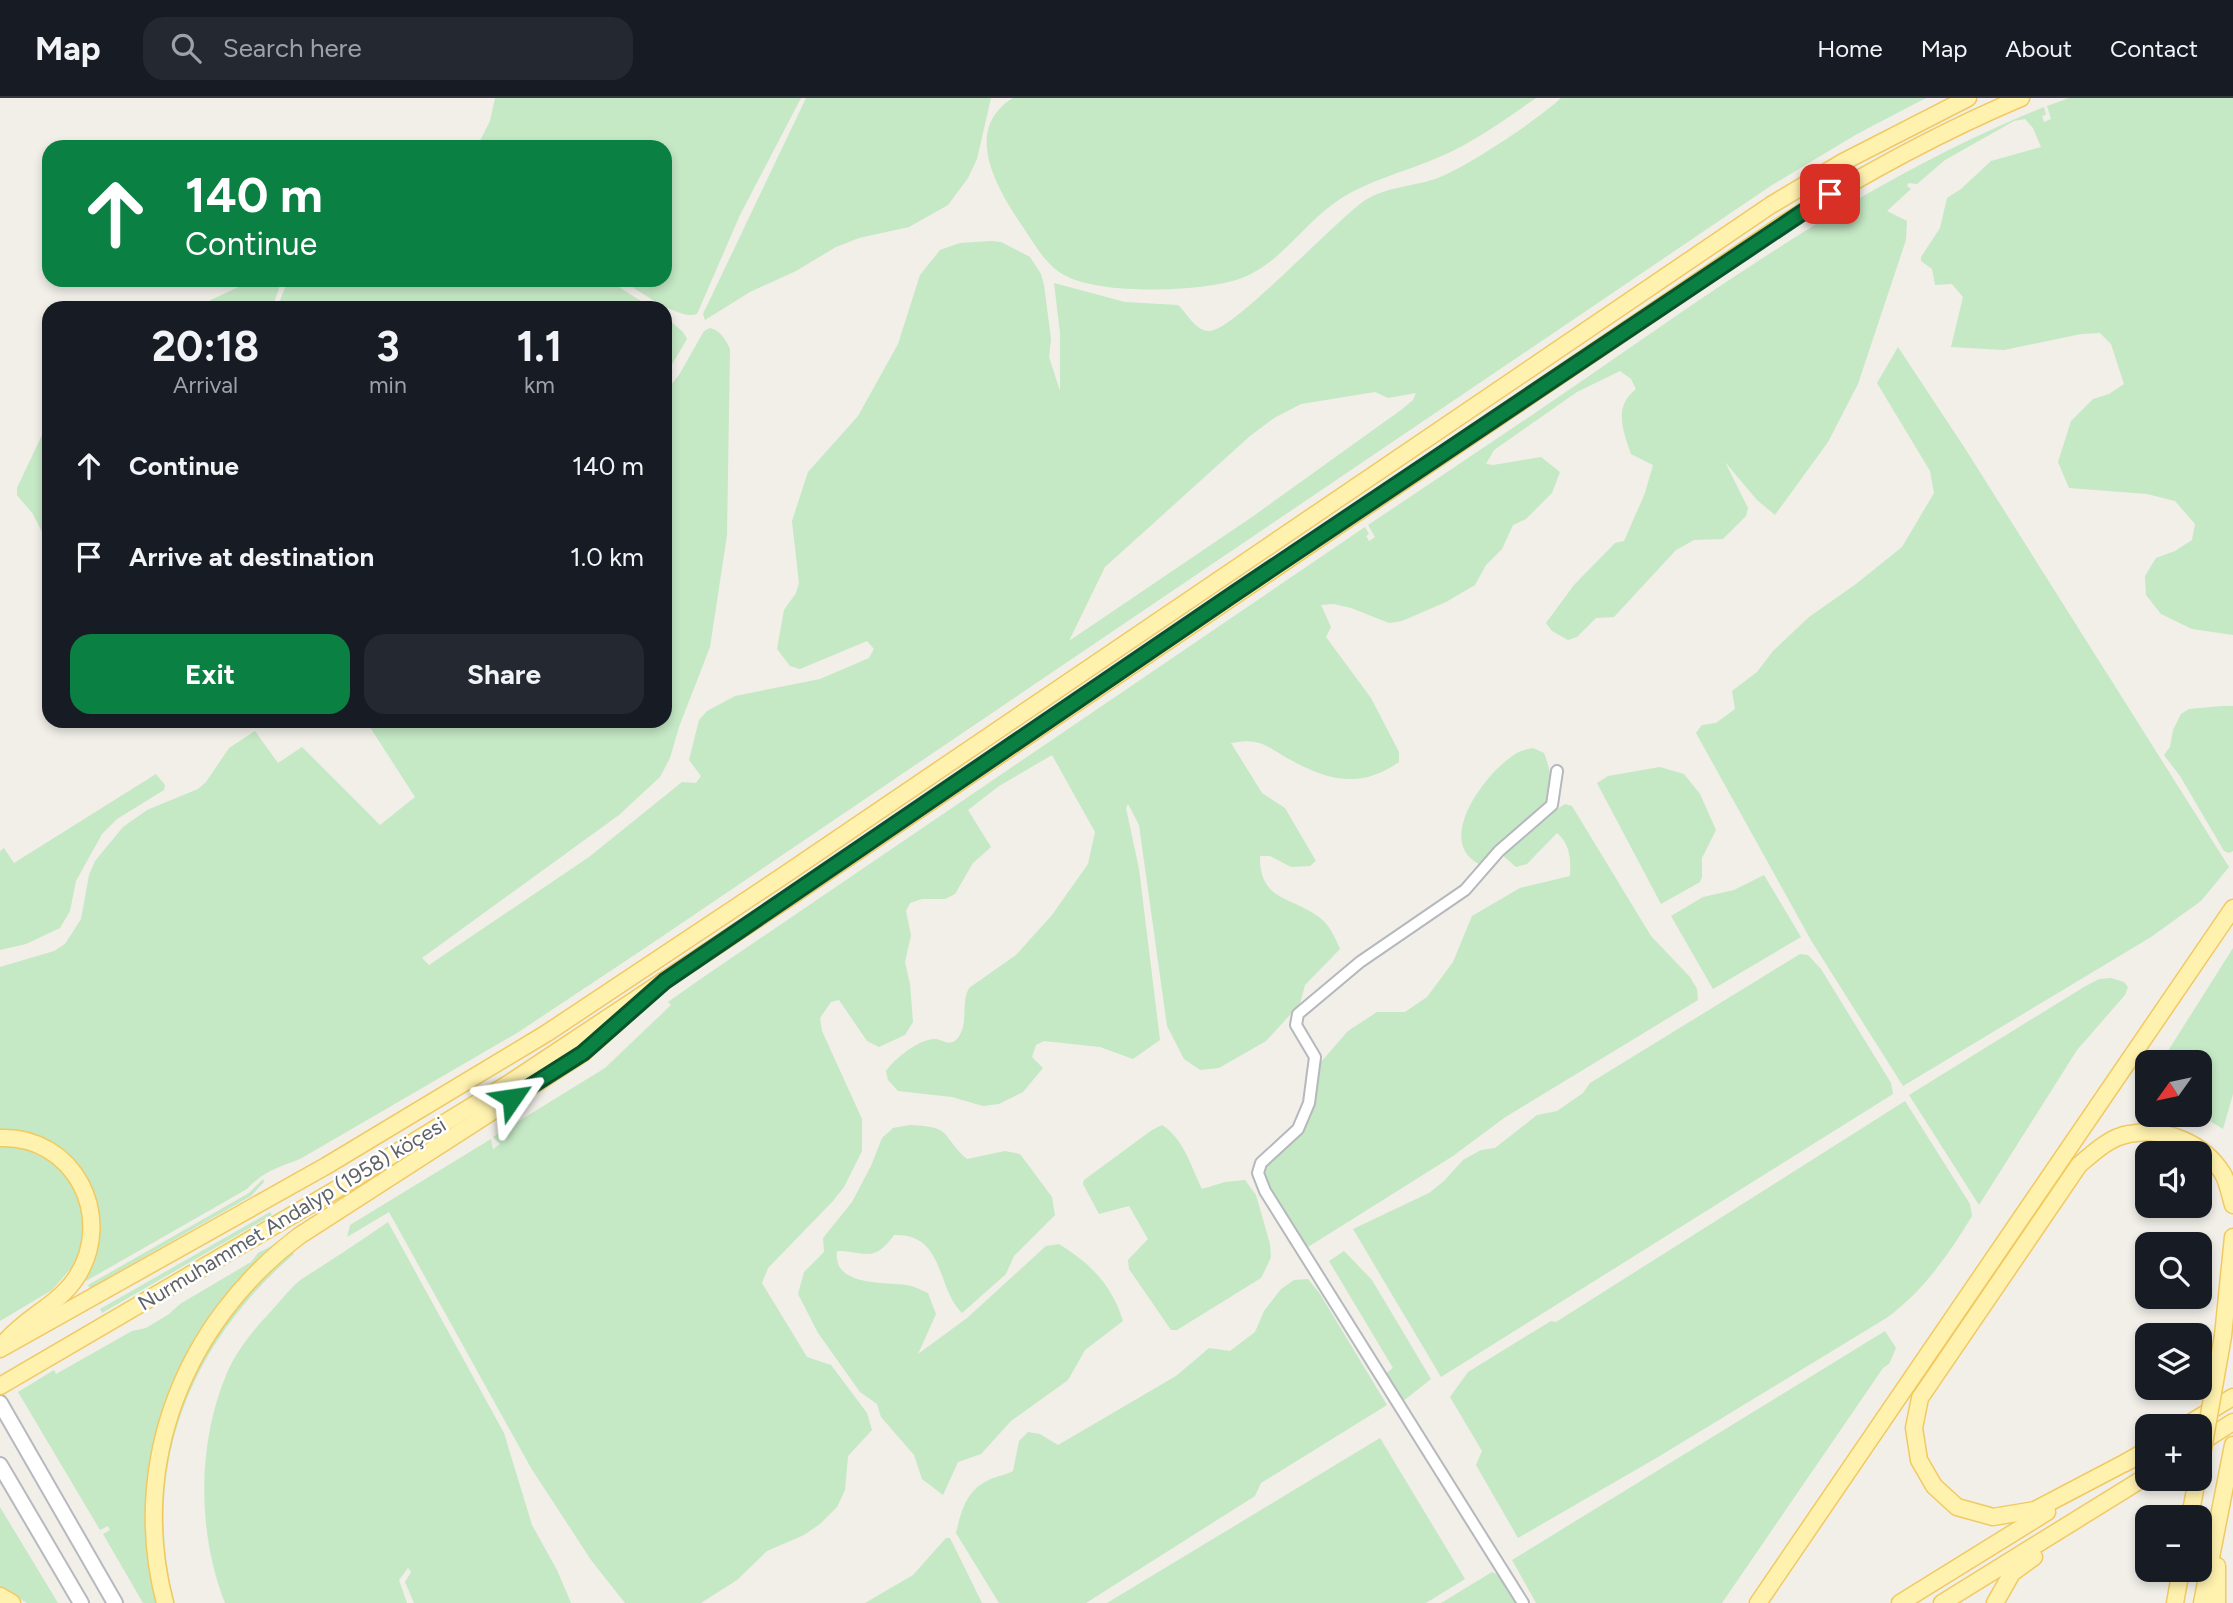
<!DOCTYPE html>
<meta charset="utf-8">
<style>
body{margin:0;font-family:Figtree,sans-serif;background:#242831;color:#f1f3f6;height:100vh;display:flex;flex-direction:column;font-size:26px;white-space:nowrap}
*{box-sizing:border-box;margin:0}
p{font-size:23px;color:#9ea1a6}
.icon{flex:none;width:38px;height:38px;fill:none;stroke:currentColor;stroke-width:2;stroke-linecap:round;stroke-linejoin:round}
.map{position:relative;flex:1;overflow:hidden}
.drawer{position:absolute;left:42px;top:203px;width:630px;height:427px;display:flex;flex-direction:column;background:#171b24;border-radius:21px;box-shadow:0 4px 10px #0003}
.drawer>*{flex:none}
.top-card{position:absolute;left:42px;top:42px;width:630px;height:147px;border-radius:21px;box-shadow:0 4px 10px #0003;background:#0b8043;color:#fff;overflow:hidden}
.needle{width:46px;rotate:237deg}
.tools{position:absolute;left:2135px;top:952px;display:grid;gap:14px}
.tools a{display:grid;place-items:center;width:77px;height:77px;border-radius:14px;background:#171b24;box-shadow:0 4px 10px #0003;font-size:35px}
.pin{position:absolute;display:grid;place-items:center;width:60px;height:60px;color:#fff;margin:-30px;border-radius:14px;box-shadow:0 4px 10px #0006}
.me{position:absolute;width:77px;margin:-38px;rotate:58deg;stroke-linejoin:round;filter:drop-shadow(0 0 5px #0008)}
.turn{display:flex;align-items:center;gap:24px;height:147px;padding:0 28px;font-size:32px}
.turn .icon{width:91px;height:91px;stroke-width:2.5}
.turn b{display:block;font-size:49px;line-height:60px}
.eta{display:flex;justify-content:space-evenly;align-items:center;height:119px;text-align:center}
.eta b{font-size:42px;font-weight:700;line-height:49px}
.cta{display:flex;gap:14px;margin-top:auto;padding:14px 28px}
.cta a{flex:1;height:80px;border-radius:21px;background:#0b8043;color:#fff;font-size:28px;font-weight:700;line-height:80px;text-align:center}
.cta a+a{background:#242831;color:#f1f3f6}
ul{padding:0;list-style:none}
li{display:flex;align-items:center;gap:21px;height:91px;padding:0 28px}
li div{flex:1}
li b{display:block;font-size:26px}
li em{font-style:normal}
header{display:flex;align-items:center;gap:42px;box-sizing:border-box;height:98px;padding:0 35px;background:#171b24;border-bottom:2px solid #363941}
header strong{font-size:33px}
nav{display:flex;gap:38px;margin-inline-start:auto;font-size:24px}
.search{width:490px;height:63px;background:#242831;display:flex;align-items:center;gap:18px;box-sizing:border-box;padding:0 24px;border-radius:21px;color:#9ea1a6;font-size:26px}
.map>svg:first-child{display:block}
</style>
<header>
<strong>Map</strong>
<div class="search"><svg class="icon" aria-label="search" viewBox="0 0 24 24"><circle cx="10" cy="10" r="6"/><path d="M15 15l6 6"/></svg>Search here</div>
<nav><a>Home</a><a>Map</a><a>About</a><a>Contact</a></nav>
</header>
<div class="map">
<svg width="2233" height="1505" viewBox="0 0 2233 1505">
<rect width="100%" height="100%" fill="#f1efe8"/>
<g fill="#c5e8c5" fill-rule="evenodd">
<path d="M495,0h306l-61,117 -43,99c-17,7 -59,-24 -76,-34h44v-133h-188l13,-26z"/>
<path d="M806,0h185l-14,61 -9,19 -20,27 -39,22 -50,11 -23,9 -40,24 -46,21 -45,28 -2,-6z"/>
<path d="M1013,0h523c-32,22 -63,45 -99,60 -33,14 -67,22 -97,41 -36,23 -62,69 -104,81 -39,12 -137,15 -172,-5 -19,-11 -29,-30 -41,-48 -25,-37 -62,-97 -10,-129z"/>
<path d="M1561,0h365l-69,36 -85,51 -1130,765 -125,83 -217,126c-22,9 -35,11 -53,30l-161,92 -2,-3 10,-24 -21,-93 -15,-13 -58,-16v-165l54,-16 11,-7 16,-25 8,-44 6,-14 28,-34 24,-17 51,-21 8,-7 23,-34 26,-17 23,32 24,-16 78,78 35,-28 -49,-76h299v-329l14,-17 25,-44 6,-3c11,3 15,11 20,21l-3,186 -17,112 -31,80 -9,31 -10,19 -41,38 -197,143 7,7 160,-108 93,-75 14,1 5,-7 -12,-16 10,-40 8,-9 28,-15 85,-17 49,-21 5,-9 -7,-8 -67,28 -10,-3 -13,-17 7,-39 12,-17 3,-10 -7,-62 16,-49 50,-56 40,-72 22,-69 20,-25 20,-7 31,-2 10,1 29,15 11,17 3,11 7,54 -2,18 11,34v-58l-6,-50 71,19 53,3c9,8 18,27 32,26 24,-1 124,-109 154,-130 24,-16 55,-14 81,-26 30,-14 91,-54 116,-77zM1375,294l13,6 28,-5 -3,7 -12,10 -149,107 -183,124 36,-74 145,-131 24,-18 27,-14z"/>
<path d="M2069,0h164v537l-41,-6 -31,-15 -15,-19 -1,-19 11,-18 19,-7 17,-11 3,-16 -20,-23 -28,-7 -78,-6 -11,-26 13,-41 22,-22 16,-5 15,-10 -13,-40 -11,-11 -19,1 -77,16 -53,-3 12,-50 -11,-13 -17,1 -3,-16 -11,-8v-4l19,-29 7,-30 14,-9 30,-28 50,-14 -8,-19 -8,-9 -11,2 -69,39 -28,24 -8,-1 -2,3 4,3 -24,22 20,10 -1,19 -48,144 -30,58 -53,73 -18,-15 -32,-38 23,46 -2,8 -23,23 -29,1 -18,10 -62,67 -18,1 -19,19 -9,3 -16,-9 -6,-8 28,-38 41,-42 9,-2 21,-48 8,-28 -22,-11c-8,-24 -18,-47 5,-65l-5,-10 -11,-8 -43,21 -83,58 -8,14 7,1 48,-8 19,15 -8,21 -26,26 -13,6 -11,24 -16,16 -11,20 -29,17 -44,19 -13,2 -38,-15 -17,-4 -13,1 10,22 -5,10 45,61 28,54v10c-40,28 -72,18 -112,-4 -24,-14 -28,-20 -56,-15l31,50 23,15 31,53 -6,5 -19,1 -21,-11h-10c-1,45 31,40 59,61 10,7 16,20 21,32l-35,36 -5,19 -34,37 -47,27 -19,2 -16,-11 -17,-33 -28,-201 -11,-21 -2,4 13,61 21,171 -27,19 -33,-12 -56,-6 -8,4 -4,12 11,11 -20,24 -24,12 -16,2 -31,-9 -54,-6 -10,-11 -2,-9c8,-12 34,-33 50,-32 6,1 13,7 20,1 14,-14 4,-36 13,-52l47,-33 36,-40 36,-51 7,-32 -43,-77 -53,31 -31,24 23,37 -18,16 -18,31 -10,5h-23l-12,4 -4,8 5,24 -6,27 5,22 3,38 -8,13 -26,12 -12,-6 -28,-41 -8,2 -11,16 2,13 40,88v32l-18,36 -11,14 -65,67 -6,15 45,74 24,8 36,48 5,17 -24,26 -3,34 -8,17 -17,17 -16,11 -37,16 -30,29 -36,23h-76l-34,-43 -60,-92 -142,-256 -42,25 3,-12 141,-86 2,10 7,-5 -7,-7 112,-69 66,-63 -3,-3 34,-24 663,-451 4,7 -3,2 3,5 6,-4 -7,-12c75,-50 150,-100 224,-151 147,-102 285,-199 452,-267l2,8 -4,1 2,6 7,-3 -4,-13z"/>
<path d="M253,182h29l-10,28h-78z"/>
<path d="M288,182h320l44,28h-375z"/>
<path d="M665,219l18,15 4,7 -22,37z"/>
<path d="M1898,249l68,103 263,417 -28,34 -50,36 -248,149 -91,-144 -116,-209 6,-8 14,-2 19,-14 -3,-18 25,-19 16,-21 36,-34 47,-33 46,-37 32,-54 -4,-22 -53,-88z"/>
<path d="M49,322v126l-16,-32 -16,-19v-7z"/>
<path d="M2222,608h11v145l-4,2 -5,-2 -44,-75 -16,-21 6,-8 3,-17 8,-16 8,-5z"/>
<path d="M1533,650l11,5c7,18 9,31 3,50l-68,61c-46,-23 9,-95 38,-111 5,-3 11,-4 16,-5z"/>
<path d="M1660,669l24,7 16,20 16,36 -14,28v19l-2,5 -39,22 -64,-121 11,-7z"/>
<path d="M156,676l9,11 -1,5 -47,29 -15,15 -26,47 -6,30 -10,17 -34,16 -26,6v-99l4,-3 10,15z"/>
<path d="M1565,706l7,2 79,130 39,41 7,12 1,11 -194,118 -51,38 -145,91c-13,-18 -50,-62 -44,-82l43,-45 6,-11 8,-47 27,-31 29,-19h28l22,-15 26,-35 19,-46 48,-28 50,-12c1,-17 0,-32 -13,-43l-30,31 -11,3 -15,-13 31,-28z"/>
<path d="M1764,777l37,62 -88,52 -42,-73 32,-19 31,-7z"/>
<path d="M2233,850v146l-10,35 -23,-14v-53h-39z"/>
<path d="M1800,856l8,1 13,14 70,114 2,11 -452,283 -88,-148 76,-36 15,-12 19,-21 18,-10 14,-2 42,-33 20,-4 26,-18 7,-10z"/>
<path d="M2111,880l13,4 4,5 -3,8 -48,55 -98,155 -70,-110 175,-108 15,-8z"/>
<path d="M1905,1003l65,103 2,12c-23,38 -48,74 -84,101l-230,140 -140,81 -42,-73 6,-14 -32,-54 18,-25 83,-51 5,1z"/>
<path d="M910,1027c44,2 30,10 57,34l38,-8 15,3 32,43 3,18 -41,41 -8,18 -44,39c-26,-25 -17,-80 -68,-78 -21,29 -28,16 -57,16 -5,35 46,31 70,34 7,1 14,5 21,8l8,21 -18,40 49,-36 79,-72 13,-2c31,19 53,41 64,77l-38,29 -17,30 -57,41 -30,33 -23,8 -15,33 -21,-16 -8,-24 -33,-38 -4,-13 -17,-12 -42,-59 -20,-39 6,-22 20,-20 -1,-14 29,-36 19,-36 11,-28 11,-10z"/>
<path d="M1162,1027c22,14 29,42 40,64l23,-7 20,-2 11,15 14,49 1,13 -5,11 -5,10 -84,52h-6l-42,-61 -1,-9 20,-21 -19,-33 -30,8 -16,-30 1,-4 68,-50z"/>
<path d="M0,1047l22,1 35,17 21,29 8,38 -10,39 -4,-2 -20,23 -52,31z"/>
<path d="M263,1081l1,3 -13,14 -161,92 -2,-3 161,-92z"/>
<path d="M270,1114l2,3 -170,98 -2,-4z"/>
<path d="M388,1124l116,211 28,92 25,45 14,33h-157l-9,-21 6,-10 -3,-4 -9,12 8,23h-182c-28,-71 -28,-160 2,-230 10,-24 29,-46 47,-65 10,-11 21,-26 34,-33 27,-17 54,-35 80,-53z"/>
<path d="M283,1142c-24,22 -47,43 -67,69 -65,84 -81,192 -59,294h-14l-40,-69 7,-4 -2,-4 -8,4 -82,-138 36,-22 2,4 76,-43 14,-3 23,-14 11,-10 71,-42 7,-9z"/>
<path d="M291,1152l3,4c-104,89 -155,214 -119,349h-5l-11,-80 8,-78 29,-80 40,-61z"/>
<path d="M1344,1153l28,29 59,99 -29,23 -17,-28 8,-6 -64,-107z"/>
<path d="M1308,1181l12,15 67,111 -126,78 -6,13 -169,107h-87l-43,-70c5,-21 10,-42 31,-52 8,-5 17,-5 26,-10l6,-30 9,-9 12,2 18,11 118,-69 33,-28 21,3 25,-19 9,-21 17,-22 13,-9z"/>
<path d="M1885,1233l11,17 -7,16 -6,4 -161,235h-186l-24,-43z"/>
<path d="M1380,1340l85,141 -39,24h-319z"/>
<path d="M0,1409l6,10 52,86h-31l-27,-16z"/>
<path d="M946,1440h4l32,65h-117l48,-28z"/>
<path d="M1492,1474l6,3 17,28h-74z"/>
</g>
<g fill="none" stroke-linecap="round" stroke-linejoin="round">
<g stroke="#b5b8bc" stroke-width="14">
<path id="street" d="M1523,1505l-258,-412 -7,-18 3,-10 37,-34 11,-26 6,-46 -19,-32 2,-11 62,-52 105,-72 34,-39 53,-46 5,-34"/>
</g>
<g stroke="#b6babf" stroke-width="18">
<g id="secondary">
<path d="M0,1305l115,200"/>
<path d="M0,1367l81,138"/>
</g>
</g>
<g stroke="#f2c960" stroke-width="19">
<g id="primary">
<path d="M0,1040c74,-3 116,79 76,140 -18,27 -49,38 -71,64"/>
<path d="M2223,1238l10,-99"/>
<path d="M0,1251l326,-183 221,-133 233,-155 991,-673 72,-43 125,-64"/>
<path d="M0,1288l337,-197 174,-107 279,-185 993,-673c77,-48 155,-91 238,-126"/>
<path d="M2185,1328l48,-29"/>
<path d="M2200,1345l33,-21"/>
<path d="M2134,1360l-99,52 -42,7 -36,-10 -23,-21 -15,-26 -5,-32 6,-30 159,-233c15,-13 31,-28 50,-31 37,-7 75,9 94,40 5,9 7,21 10,31"/>
<path d="M2125,1365l22,-13"/>
<path d="M2190,1419l7,-38"/>
<path d="M0,1498l12,7"/>
<path d="M165,1505c-37,-140 20,-281 134,-367l284,-183 39,-35"/>
<path d="M1758,1505l475,-695"/>
<path d="M1900,1505l147,-91"/>
<path d="M1942,1505l205,-127"/>
<path d="M1995,1505l17,-30 22,-16"/>
<path d="M2175,1505l6,-33"/>
<path d="M2202,1505l31,-158"/>
<path d="M2217,1505v-37"/>
</g>
</g>
<use href="#street" stroke="#fff" stroke-width="10"/>
<use href="#secondary" stroke="#fff" stroke-width="14"/>
<use href="#primary" stroke="#fff2af" stroke-width="16"/>
<g stroke="#f2c960" stroke-width="19" stroke-linecap="butt">
<path id="primary-bridge" d="M2200,1368l23,-130"/>
</g>
<use href="#primary-bridge" stroke="#fff2af" stroke-width="16"/>
</g>
<g fill="none" stroke-linecap="round" stroke-linejoin="round">
<g stroke="#07532c" stroke-width="18">
<path id="route" d="M512,1000l71,-45 82,-72 570,-388 595,-399"/>
</g>
<use href="#route" stroke="#0b8043" stroke-width="12"/>
</g>
<g text-anchor="middle" stroke-width="5" stroke-linejoin="round" paint-order="stroke">
<g font-size="21" fill="#5f6368" stroke="#fff">
<text transform="translate(292 1116) rotate(-31)" y="7">Nurmuhammet Andalyp (1958) köçesi</text>
</g>
</g>
</svg>
<div class="tools">
<a><svg class="needle" viewBox="-14 -14 28 28"><path d="M0-13l5 13h-10z" fill="#e53935"/><path d="M0 13l5-13h-10z" fill="#9ea1a6"/></svg></a>
<a><svg class="icon" aria-label="sound" viewBox="0 0 24 24"><path d="M4 9h4l5-4v14l-5-4H4zM17 9q2 3 0 6"/></svg></a>
<a><svg class="icon" aria-label="search" viewBox="0 0 24 24"><circle cx="10" cy="10" r="6"/><path d="M15 15l6 6"/></svg></a>
<a><svg class="icon" aria-label="layers" viewBox="0 0 24 24"><path d="M12 4l9 5-9 5-9-5zM3 14l9 5 9-5"/></svg></a>
<a>+</a>
<a>−</a>
</div>
<div class="pin" style="left:1830px;top:96px;background:#d93025"><svg class="icon" aria-label="arrive" viewBox="0 0 24 24"><path d="M6 21V4h12l-3 4 3 4H6"/></svg></div>
<svg class="me" style="left:512px;top:1000px" viewBox="-20 -20 40 40"><path d="M0-17L14 15 0 8-14 15z" fill="#0b8043" stroke="#fff" stroke-width="4"/></svg>
<div class="top-card">
<div class="turn"><svg class="icon" aria-label="ahead" viewBox="0 0 24 24"><path d="M12 20V5M6 11l6-6 6 6"/></svg><div><b>140 m</b>Continue</div></div>
</div>
<section class="drawer">
<div class="eta">
<div><b>20:18</b><p>Arrival</p></div>
<div><b>3</b><p>min</p></div>
<div><b>1.1</b><p>km</p></div>
</div>
<ul>
<li><svg class="icon" aria-label="ahead" viewBox="0 0 24 24"><path d="M12 20V5M6 11l6-6 6 6"/></svg><div><b>Continue</b></div><em>140 m</em></li>
<li><svg class="icon" aria-label="arrive" viewBox="0 0 24 24"><path d="M6 21V4h12l-3 4 3 4H6"/></svg><div><b>Arrive at destination</b></div><em>1.0 km</em></li>
</ul>
<div class="cta"><a>Exit</a><a>Share</a></div>
</section>
</div>
